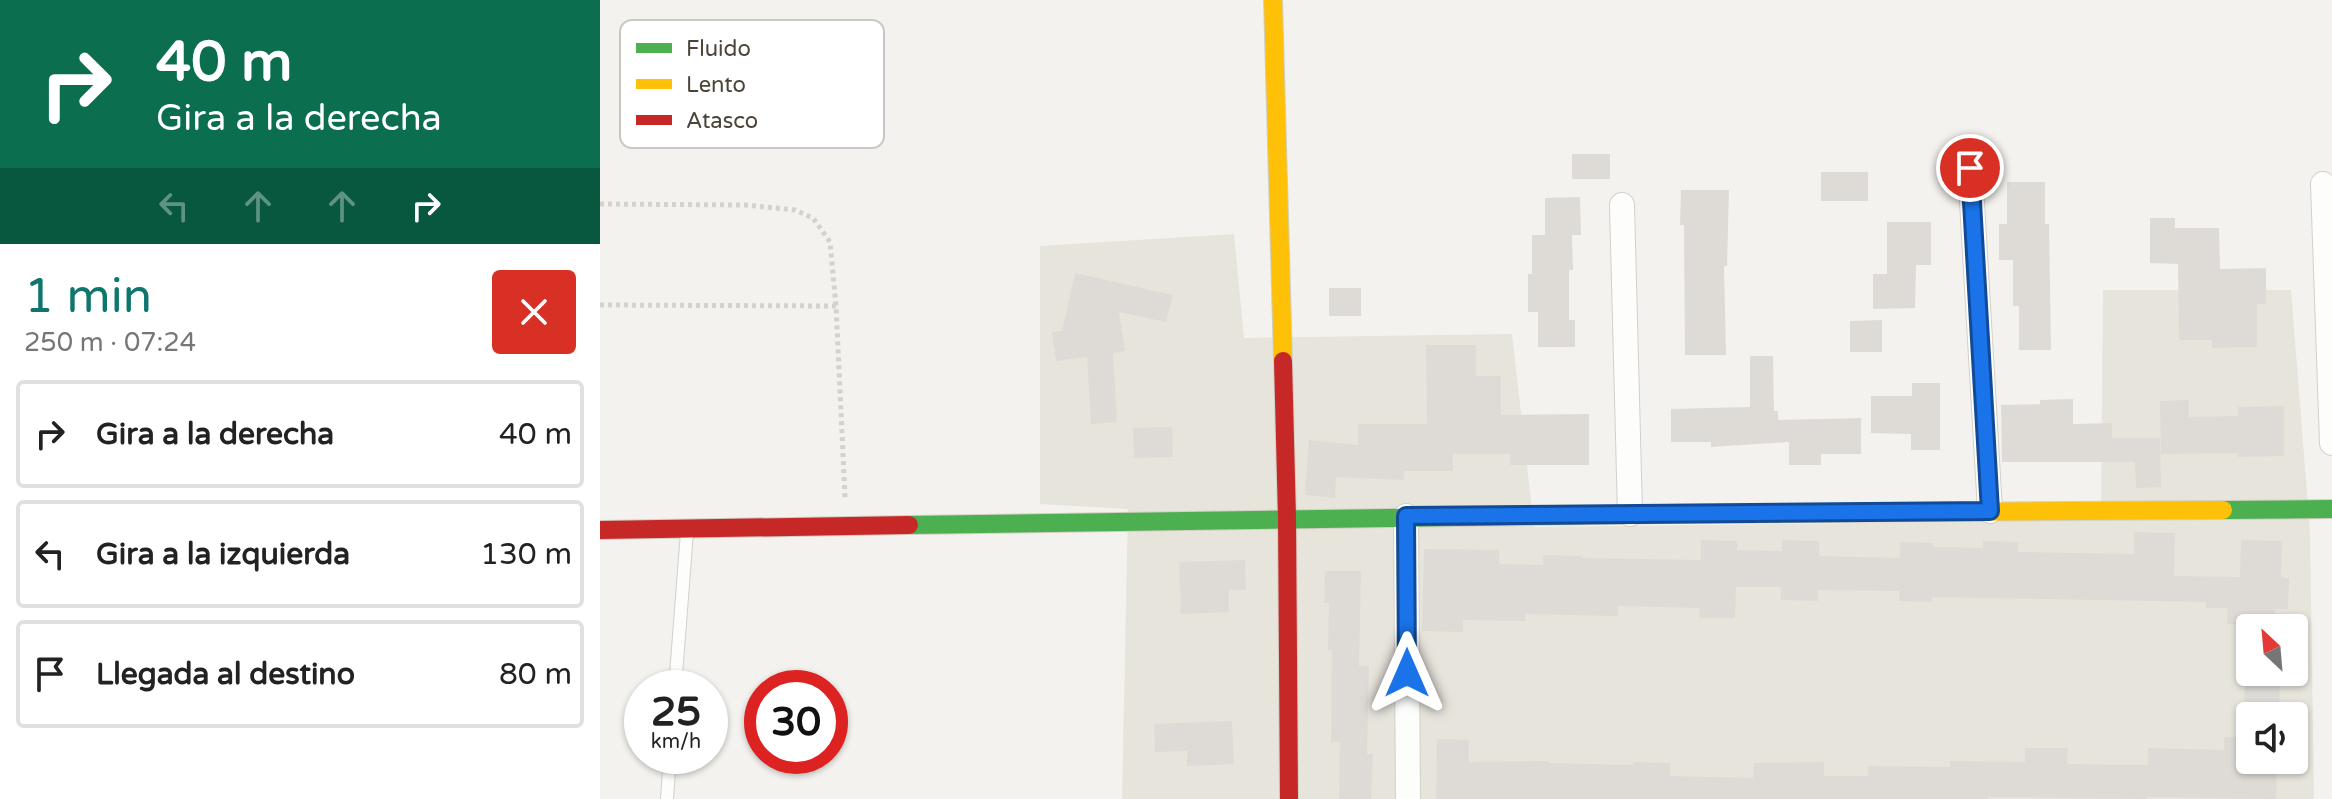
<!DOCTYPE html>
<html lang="es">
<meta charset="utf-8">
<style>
body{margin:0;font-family:"Varela Round",sans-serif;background:#f2f2f2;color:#222;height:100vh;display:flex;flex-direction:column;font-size:30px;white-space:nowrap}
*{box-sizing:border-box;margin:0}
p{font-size:26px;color:#767676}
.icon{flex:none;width:44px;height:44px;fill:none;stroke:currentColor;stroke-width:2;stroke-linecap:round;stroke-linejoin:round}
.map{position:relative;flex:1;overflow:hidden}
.details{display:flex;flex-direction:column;background:#fff;width:600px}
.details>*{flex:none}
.banner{background:#0b6e4f;color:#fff;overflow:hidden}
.needle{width:52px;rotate:334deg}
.tools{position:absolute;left:1636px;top:614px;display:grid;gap:16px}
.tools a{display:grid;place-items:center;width:72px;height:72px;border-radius:8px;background:#fff;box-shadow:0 2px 6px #0004;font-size:40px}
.speed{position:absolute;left:24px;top:670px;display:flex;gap:16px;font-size:40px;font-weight:700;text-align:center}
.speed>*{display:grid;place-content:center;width:104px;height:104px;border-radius:50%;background:#fff;box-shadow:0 2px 6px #0004;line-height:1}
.speed small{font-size:20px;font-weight:400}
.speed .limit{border:12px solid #d22;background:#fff;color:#111}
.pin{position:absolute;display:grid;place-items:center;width:68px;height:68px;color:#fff;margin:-34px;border:4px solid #fff;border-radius:50%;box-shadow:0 2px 8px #0007}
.me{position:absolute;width:88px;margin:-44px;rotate:0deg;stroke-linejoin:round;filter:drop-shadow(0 0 6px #0008)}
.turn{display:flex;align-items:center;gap:28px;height:168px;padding:0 24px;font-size:36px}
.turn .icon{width:104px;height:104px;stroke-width:2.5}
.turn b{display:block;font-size:56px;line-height:68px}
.lanes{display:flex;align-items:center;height:76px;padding:0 24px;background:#0003;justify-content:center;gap:40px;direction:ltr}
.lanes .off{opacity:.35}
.round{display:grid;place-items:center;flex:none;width:84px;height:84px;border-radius:8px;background:#f2f2f2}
.head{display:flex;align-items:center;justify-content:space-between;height:136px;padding:0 24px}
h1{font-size:48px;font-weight:600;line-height:60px;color:#0f766e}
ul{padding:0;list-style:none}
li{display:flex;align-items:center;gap:24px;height:108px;margin:0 16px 12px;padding:0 8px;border:4px solid #e0e0e0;border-radius:8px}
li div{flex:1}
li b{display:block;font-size:30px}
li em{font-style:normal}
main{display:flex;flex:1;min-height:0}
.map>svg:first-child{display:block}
</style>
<main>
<section class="details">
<div class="banner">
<div class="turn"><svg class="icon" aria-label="right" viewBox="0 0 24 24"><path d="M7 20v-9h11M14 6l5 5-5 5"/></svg><div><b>40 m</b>Gira a la derecha</div></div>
<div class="lanes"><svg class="icon off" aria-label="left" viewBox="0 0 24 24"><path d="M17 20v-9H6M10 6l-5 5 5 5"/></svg><svg class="icon off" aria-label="ahead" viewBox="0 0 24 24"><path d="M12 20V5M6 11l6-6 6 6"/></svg><svg class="icon off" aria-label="ahead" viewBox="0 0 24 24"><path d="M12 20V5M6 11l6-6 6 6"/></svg><svg class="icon" aria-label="right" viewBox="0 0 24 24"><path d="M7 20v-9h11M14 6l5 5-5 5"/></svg></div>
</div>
<div class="head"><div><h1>1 min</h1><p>250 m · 07:24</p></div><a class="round" style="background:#d93025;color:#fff"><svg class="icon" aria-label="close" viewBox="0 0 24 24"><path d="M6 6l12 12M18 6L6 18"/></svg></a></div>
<ul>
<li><svg class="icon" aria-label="right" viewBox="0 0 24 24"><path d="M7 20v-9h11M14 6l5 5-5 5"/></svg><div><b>Gira a la derecha</b></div><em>40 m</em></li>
<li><svg class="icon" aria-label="left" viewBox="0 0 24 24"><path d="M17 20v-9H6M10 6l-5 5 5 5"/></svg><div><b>Gira a la izquierda</b></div><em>130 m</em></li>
<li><svg class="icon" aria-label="arrive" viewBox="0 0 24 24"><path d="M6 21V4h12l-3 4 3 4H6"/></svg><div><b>Llegada al destino</b></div><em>80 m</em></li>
</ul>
</section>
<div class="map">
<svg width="1732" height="799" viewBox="0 0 1732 799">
<rect width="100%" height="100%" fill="#f4f2ee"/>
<path fill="#e7e4dc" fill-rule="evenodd" d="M634,234l10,104 268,-4 22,193 567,-7 2,-230h188l19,241 4,268h-1192l6,-290 -88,-5v-258zM1650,628h44v44h-44zM1650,716h44v44h-44z"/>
<g fill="#dedbd6">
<rect x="972" y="154" width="38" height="25"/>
<rect x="1221" y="172" width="47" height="29"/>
<path d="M1407,182h38v42h4l2,126h-32v-44h-6v-46h-14v-36h8z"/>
<path d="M1081,190h48l-2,76h-3l2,89h-41l-1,-130h-4z"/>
<path d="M980,197l1,38h-9l1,35h-4v50h6v27h-37v-35h-10v-38h4v-39h13v-37z"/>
<path d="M1550,218h25v10h44l1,41 46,-1v36h-9v43l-45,1v-8h-33l-1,-76 -28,-1z"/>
<path d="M1287,222h44v43h-15l-1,43 -42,1v-35h14z"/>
<path d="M475,273l98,22 -7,27 -47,-10 6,39 -12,2 4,69 -26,2 -4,-67 -31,4 -4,-29 10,-1z"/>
<rect x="729" y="288" width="32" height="28"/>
<path d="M1282,320v32h-32v-31z"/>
<path d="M826,345h50v31h25v39l88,-1v51h-79v-11h-57v17h-49v9l-68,-3 -1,21 -30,-3 4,-55 49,5v-21h69z"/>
<path d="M1150,356h23l1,55h4v9l83,-2v36h-40v11h-32v-23l-78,5v-5h-40v-33l79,-2z"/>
<path d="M1312,383h28v67h-29v-16l-40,-1v-37h41z"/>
<path d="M1473,399v25l39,-1v15h48l1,49 -25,1 -1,-26h-133l-1,-57 39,-1v-4z"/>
<path d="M1589,400v17l49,-1v-9l46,-1v50l-46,1v-4l-77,1 -1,-53z"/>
<path d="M572,427l1,30 -39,1 -1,-30z"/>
<path d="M1534,532l41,1 -1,43 66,1 1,-37 41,1 -1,36 8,1 -1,31h-13l-1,19h-30v-3l-17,-1 1,-16h-22v-6l-274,-5v5l-33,-1v-10l-81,-1v11l-37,-1v-13h-45l-1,31h-36l1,-10 -82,-2v10l-93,-2v7l-62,-1v12l-41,-1 2,-82 75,1v14l44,1v-10l39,1v2l119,2v-20l36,1v9l45,1v-11l37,1v15l81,2v-16l33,1v4l50,1v-7l35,1v10l116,2z"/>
<path d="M645,560l1,30h-17v22l-48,2 -2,-52z"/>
<path d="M725,571h36l-2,95h10l-2,88h6l-2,45h-32l1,-57h-9l1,-92h-4l1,-47h-5z"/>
<path d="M1645,673l35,1 -1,38 -35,-1z"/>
<path d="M632,721l2,43 -47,2v-15l-32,1 -1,-28z"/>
<path d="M1624,737l26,1v22h27l-1,39 -129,-2v2l-159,-2v2h-552l1,-60 32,1v22l80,-1v2l84,2v-3l37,1v13l83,2 1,-15 70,-1v14h44v-10l82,1v-6l75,1v-14h43l-1,16 81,1v-17l76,2z"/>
</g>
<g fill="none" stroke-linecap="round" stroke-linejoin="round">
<g stroke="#d2d0cb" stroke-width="14">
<g id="lane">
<path d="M75,688l12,-156"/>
<path d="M67,799l3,-43"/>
</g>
</g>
<g stroke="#d2d0cb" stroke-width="26">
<g id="street">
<path d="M1370,168l20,343"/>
<path d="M1723,184l9,259"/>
<path d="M1022,205l8,309"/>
<path d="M806,516l2,283"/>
</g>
</g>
<g stroke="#d3cfc5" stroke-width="20">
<g id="fast">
<path d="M1623,510l109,-1"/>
<path d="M309,525l752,-11"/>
</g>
</g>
<g stroke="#d3cfc5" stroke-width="20">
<g id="slow">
<path d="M673,0l10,361"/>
<path d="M1061,514l562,-4"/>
</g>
</g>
<g stroke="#d3cfc5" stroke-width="20">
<g id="jam">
<path d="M683,361l4,157 2,281"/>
<path d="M0,530l309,-5"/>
</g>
</g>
<g stroke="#d3d2cc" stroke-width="5" stroke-dasharray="4 4" stroke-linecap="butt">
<path d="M0,204l145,1 50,5 18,8 17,24 6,64 9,191"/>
<path d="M0,305l236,1"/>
</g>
<use href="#lane" stroke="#fdfdfc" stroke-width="12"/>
<use href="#street" stroke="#fdfdfc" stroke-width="24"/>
<use href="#fast" stroke="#4caf50" stroke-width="18"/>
<use href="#slow" stroke="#ffc107" stroke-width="18"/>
<use href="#jam" stroke="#c62828" stroke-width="18"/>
</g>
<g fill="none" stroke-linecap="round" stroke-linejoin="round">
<g stroke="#114b97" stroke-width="20">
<path id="route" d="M807,673l-1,-157 584,-5 -20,-343"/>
</g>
<use href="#route" stroke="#1a73e8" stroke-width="14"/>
</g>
<rect x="20" y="20" width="264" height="128" rx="12" fill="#fff" stroke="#c9c7c4" stroke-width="2"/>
<rect x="36" y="43" width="36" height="10" fill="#4caf50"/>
<rect x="36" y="79" width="36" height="10" fill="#ffc107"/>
<rect x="36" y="115" width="36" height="10" fill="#c62828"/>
<g font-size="22" fill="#4b4439">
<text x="86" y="56">Fluido</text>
<text x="86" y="92">Lento</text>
<text x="86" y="128">Atasco</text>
</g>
</svg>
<div class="tools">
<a><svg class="needle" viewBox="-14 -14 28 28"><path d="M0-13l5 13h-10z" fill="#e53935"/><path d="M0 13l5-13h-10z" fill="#767676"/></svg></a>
<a><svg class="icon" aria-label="sound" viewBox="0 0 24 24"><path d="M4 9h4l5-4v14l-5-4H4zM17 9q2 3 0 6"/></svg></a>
</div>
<div class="speed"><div>25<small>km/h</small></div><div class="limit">30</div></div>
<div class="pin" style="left:1370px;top:168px;background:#d93025"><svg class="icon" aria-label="arrive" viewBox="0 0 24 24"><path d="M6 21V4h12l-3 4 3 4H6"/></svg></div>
<svg class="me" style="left:807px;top:673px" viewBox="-20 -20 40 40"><path d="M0-17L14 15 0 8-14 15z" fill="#1a73e8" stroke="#fff" stroke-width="4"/></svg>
</div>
</main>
